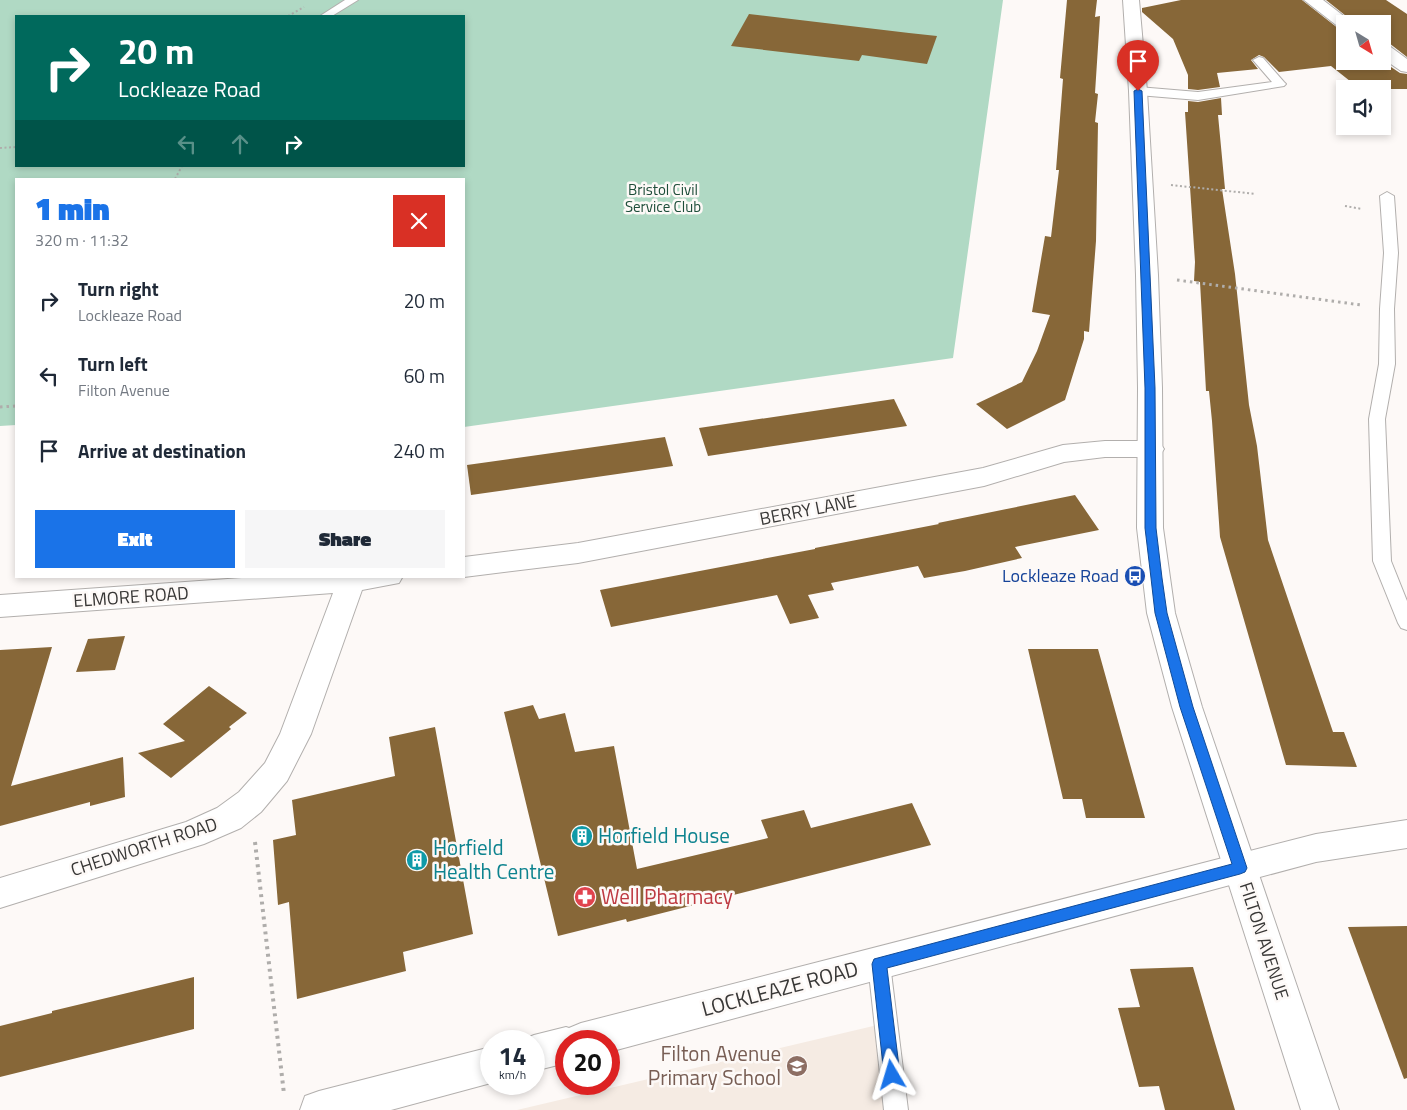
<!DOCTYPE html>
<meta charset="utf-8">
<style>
body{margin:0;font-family:"Titillium Web",sans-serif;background:#f6f6f7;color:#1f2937;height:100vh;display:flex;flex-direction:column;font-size:19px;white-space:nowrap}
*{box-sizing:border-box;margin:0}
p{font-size:16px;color:#747a83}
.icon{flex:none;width:28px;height:28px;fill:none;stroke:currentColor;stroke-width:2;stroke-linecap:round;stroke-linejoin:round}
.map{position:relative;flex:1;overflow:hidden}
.side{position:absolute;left:15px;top:178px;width:450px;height:400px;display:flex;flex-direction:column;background:#fff;border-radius:0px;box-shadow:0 2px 8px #0003}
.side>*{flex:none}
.hud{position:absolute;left:15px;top:15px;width:450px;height:152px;border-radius:0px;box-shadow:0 2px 8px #0003;background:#00695c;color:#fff;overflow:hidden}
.needle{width:32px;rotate:143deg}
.buttons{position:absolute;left:1336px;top:15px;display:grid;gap:10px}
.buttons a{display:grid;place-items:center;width:55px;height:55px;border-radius:0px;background:#fff;box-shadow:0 2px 8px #0003;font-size:25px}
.speed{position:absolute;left:480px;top:1030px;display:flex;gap:10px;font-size:25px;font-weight:700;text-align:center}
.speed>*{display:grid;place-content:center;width:65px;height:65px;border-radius:50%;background:#fff;box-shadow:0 2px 8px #0003;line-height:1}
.speed small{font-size:12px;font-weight:400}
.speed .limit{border:8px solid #d22;background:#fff;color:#111}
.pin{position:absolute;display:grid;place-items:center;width:42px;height:42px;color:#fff;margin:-51px -21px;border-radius:50% 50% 50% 0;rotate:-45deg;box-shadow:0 0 5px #0007}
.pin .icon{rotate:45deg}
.me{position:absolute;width:55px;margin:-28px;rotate:353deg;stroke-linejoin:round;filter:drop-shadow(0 0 4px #0008)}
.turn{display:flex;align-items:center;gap:18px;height:105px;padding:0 20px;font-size:22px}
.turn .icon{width:65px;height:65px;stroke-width:2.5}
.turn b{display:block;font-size:35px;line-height:42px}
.lanes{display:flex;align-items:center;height:48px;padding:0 20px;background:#0003;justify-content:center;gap:25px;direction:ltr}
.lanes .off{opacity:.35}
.round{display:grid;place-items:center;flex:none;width:52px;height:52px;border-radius:0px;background:#f6f6f7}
.headline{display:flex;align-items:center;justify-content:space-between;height:85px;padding:0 20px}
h1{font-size:30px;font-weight:800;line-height:38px;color:#1a73e8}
.action{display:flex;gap:10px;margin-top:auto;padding:10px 20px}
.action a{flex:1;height:58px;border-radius:0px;background:#1a73e8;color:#fff;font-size:20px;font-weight:800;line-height:58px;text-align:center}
.action a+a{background:#f6f6f7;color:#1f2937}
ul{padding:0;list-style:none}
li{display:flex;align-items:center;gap:15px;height:75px;padding:0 20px}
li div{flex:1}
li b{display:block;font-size:19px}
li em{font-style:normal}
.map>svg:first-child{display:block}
</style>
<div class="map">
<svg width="1407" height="1110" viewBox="0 0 1407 1110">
<rect width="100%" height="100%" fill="#fdf9f7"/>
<path fill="#f5ebe3" d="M886,1023l11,87h-380z"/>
<path fill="#b0d9c4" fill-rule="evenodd" d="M0,0h1003l-50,358 -489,69v-248h-448v246l-16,1zM16,16h448v150h-448z"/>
<g fill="#876738">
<path d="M1067,0h30l-2,17 5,-1 -5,77 3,1 -3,28 3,1 -2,118 -7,91 -5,-1v8l-19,61 -58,29 -31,-25 46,-22 15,-31 13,-36 -18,-3 13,-76 6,1 8,-67h-3l7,-91 -3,-1z"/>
<path d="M1181,0h121l37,29 6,2v30h37l18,12 7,1v15h-47l-29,-23 -52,6 -15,-15 -5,-2 -8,5 7,9 -41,4 3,14 -22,3 -10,-1v-14l-15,-36 -31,-27v-4z"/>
<path d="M1326,0h60l21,14v43l-18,-14 -7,-1v-18h-26z"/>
<path d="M749,14l160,19 28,3 -10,28 -65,-9 -3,6 -128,-15z"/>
<path d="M1221,98l1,17h-4l7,74h-3l13,85 14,131 8,41 11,94 65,192h11l13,35 -71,-2 -66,-228 -8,-116 -3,-30h-3l-6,-109 -6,-1 1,-19 -10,-150h3v-11l10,1z"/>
<path d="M894,399l13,27 -199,30 -9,-28z"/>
<path d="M665,437l8,29 -202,29 -4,-30z"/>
<path d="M1075,495l24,35 -84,17 7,11 -57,13 -41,7 -6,-12 -87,17 3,7 -26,5 11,23 -29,6 -13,-29 -166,32 -11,-37 215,-41v-1l124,-24 -1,-1z"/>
<path d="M125,636l-10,34 -39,2 12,-33z"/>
<path d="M52,647l-41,139 112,-29 2,40 -35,9v-4l-90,24v-176z"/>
<path d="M1028,649h70l47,169h-59l-4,-19h-19z"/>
<path d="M209,686l38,27 -18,14 2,2 -60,49 -33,-25 47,-12 -22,-17z"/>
<path d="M533,705l6,14 26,-6 10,39 39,-6 23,123 131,-31 -7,-18 43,-10 7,18 101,-25 19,42 -304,77 -1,-3 -68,17 -54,-224z"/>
<path d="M435,727l38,207 -70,18 3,19 -109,28 -8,-97 -11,3 -5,-65 23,-5 -4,-35 103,-24 -6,-39z"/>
<path d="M1407,926v152l-3,1 -56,-152z"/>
<path d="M1193,967l22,76 20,67h-70l-6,-24 -20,1 -21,-79 22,-1 -10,-38z"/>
<path d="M194,977v52l-194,48v-51l52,-13v-2z"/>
</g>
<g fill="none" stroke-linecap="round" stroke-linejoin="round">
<g stroke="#b2afad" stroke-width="2">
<g id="lane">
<path d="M345,0h13l-26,16h-12z"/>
<path d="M1259,57l4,1 21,24 2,2 -2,2 -86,14 -60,-5 -6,-4 6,-4 60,5 74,-10 -19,-22z"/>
<path d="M1387,192l7,4 4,57 -4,56 1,55 -10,55 6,142 16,40v29l-6,-2 -3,-5 -25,-62 -4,-142 10,-55 1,-55 4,-56 -4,-57z"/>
<path d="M879,953l8,4 3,7 18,146h-24l-16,-146 3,-7z"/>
</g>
</g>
<g stroke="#b2afad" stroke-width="2">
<g id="street">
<path d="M1304,0h19l31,24h-9v5l-5,-1z"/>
<path d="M1382,44l6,1 19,14v13l-6,-1 -19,-13z"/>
<path d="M1105,441h46l9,2 4,6 -4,6 -9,2h-46l-41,5 -80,24 -222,42 -184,35 -114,14 -3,-1h3v-19l114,-14 405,-75 80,-23z"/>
<path d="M272,576h131l-4,7 -37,7 -51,144 -24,47 -26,31 -20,16 -37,16 -204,64v-30l186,-56 31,-14 22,-16 26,-29 15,-29 53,-141 -333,24v-22z"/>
<path d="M1407,820v28l-91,14 -707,190v-11h-43v22l-32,8v-30h-14l14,-6 32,-8 3,1 12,-5 735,-189z"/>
<path d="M491,1047v36l-100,27h-91l5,-14 14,-5z"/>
</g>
</g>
<g stroke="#b2afad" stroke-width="2">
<path id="secondary" d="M1123,0h16l8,91 11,184 4,113 1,140 12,85 27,94 137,403h-38l-129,-403 -25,-94 -10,-85 1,-140 -2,-113 -7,-184z"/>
</g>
<g stroke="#afadab" stroke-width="2" stroke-dasharray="2 2.5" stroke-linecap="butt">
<path d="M288,16l16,-9"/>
<path d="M0,148l16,-1"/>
<path d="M175,179l7,-13"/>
<path d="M1171,185l85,9"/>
<path d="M1345,206l17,3"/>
</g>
<g stroke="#afadab" stroke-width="3" stroke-dasharray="2.5 4" stroke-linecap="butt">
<path d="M1177,280l184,25"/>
<path d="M0,407l16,-1"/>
</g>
<path stroke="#afadab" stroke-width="4" stroke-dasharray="3 4.5" stroke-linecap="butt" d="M255,842l29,252"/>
<use href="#lane" fill="#fff" fill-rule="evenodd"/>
<use href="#street" fill="#fff" fill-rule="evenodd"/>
<use href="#secondary" fill="#fff" fill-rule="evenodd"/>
</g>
<path fill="#1a73e8" stroke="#114b97" d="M1138,89l4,2 13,297 1,140 6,50 5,35 26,94 54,161 -2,4 -5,2 -353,94 13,107 -2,6 -6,2 -6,-2 -2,-6 -12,-111 2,-5 358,-95 -52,-157 -25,-94 -4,-35 -6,-50v-140l-11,-297z"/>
<defs>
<g id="bus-disc" transform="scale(1.125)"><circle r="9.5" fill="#1a4fb4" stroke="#fdf9f7"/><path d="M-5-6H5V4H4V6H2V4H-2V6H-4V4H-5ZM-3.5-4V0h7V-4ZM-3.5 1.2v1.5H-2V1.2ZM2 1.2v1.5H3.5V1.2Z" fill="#fff"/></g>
<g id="building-disc" transform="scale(1.125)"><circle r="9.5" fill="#0f9aa8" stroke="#fdf9f7"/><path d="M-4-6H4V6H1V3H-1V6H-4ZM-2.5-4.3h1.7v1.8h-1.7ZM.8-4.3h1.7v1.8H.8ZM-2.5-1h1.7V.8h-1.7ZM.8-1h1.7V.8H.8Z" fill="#fff"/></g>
<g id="pharmacy-disc" transform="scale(1.125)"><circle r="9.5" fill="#e0444e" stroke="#fdf9f7"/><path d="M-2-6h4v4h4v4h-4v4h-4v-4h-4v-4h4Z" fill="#fff"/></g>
<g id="school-disc" transform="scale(1.125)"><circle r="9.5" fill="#8d6e63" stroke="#fdf9f7"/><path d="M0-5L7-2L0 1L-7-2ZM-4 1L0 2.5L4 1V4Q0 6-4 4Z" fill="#fff"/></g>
</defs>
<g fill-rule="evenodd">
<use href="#bus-disc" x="1135" y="576"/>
<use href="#building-disc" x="582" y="836"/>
<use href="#building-disc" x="417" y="860"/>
<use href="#pharmacy-disc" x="585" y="897"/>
<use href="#school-disc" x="797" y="1066"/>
</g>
<g text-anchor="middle" stroke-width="5" stroke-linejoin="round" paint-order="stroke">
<g font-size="15" fill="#1d4d39" stroke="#fdf9f7">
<text x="663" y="195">Bristol Civil<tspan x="663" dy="17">Service Club</tspan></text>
</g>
<g font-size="18" fill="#383736" stroke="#fdf9f7">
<text transform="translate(808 510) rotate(-11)" y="6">BERRY LANE</text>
<text transform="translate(131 597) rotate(-4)" y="6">ELMORE ROAD</text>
<text transform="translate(144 847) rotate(-18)" y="6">CHEDWORTH ROAD</text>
<text transform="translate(1264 941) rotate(72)" y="6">FILTON AVENUE</text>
</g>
<g font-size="18" fill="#164399" stroke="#fdf9f7" text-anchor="end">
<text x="1119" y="582">Lockleaze Road</text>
</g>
<g font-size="21" fill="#0d838f" stroke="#fdf9f7" text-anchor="start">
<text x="598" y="843">Horfield House</text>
<text x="433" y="855">Horfield<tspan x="433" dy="24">Health Centre</tspan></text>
</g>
<g font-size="21" fill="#be3a42" stroke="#fdf9f7" text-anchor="start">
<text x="601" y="904">Well Pharmacy</text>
</g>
<g font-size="21" fill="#383736" stroke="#fdf9f7">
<text transform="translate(780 989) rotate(-15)" y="7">LOCKLEAZE ROAD</text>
</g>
<g font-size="21" fill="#785e54" stroke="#fdf9f7" text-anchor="end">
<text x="781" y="1061">Filton Avenue<tspan x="781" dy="24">Primary School</tspan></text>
</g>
</g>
</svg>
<div class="buttons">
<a><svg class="needle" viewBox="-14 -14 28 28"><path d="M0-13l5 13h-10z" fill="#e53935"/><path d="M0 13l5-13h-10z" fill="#747a83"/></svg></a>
<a><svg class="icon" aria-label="sound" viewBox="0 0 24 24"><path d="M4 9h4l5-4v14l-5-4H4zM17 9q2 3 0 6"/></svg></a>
</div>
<div class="speed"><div>14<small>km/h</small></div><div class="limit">20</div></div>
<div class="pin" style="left:1138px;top:91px;background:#d93025"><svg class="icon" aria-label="arrive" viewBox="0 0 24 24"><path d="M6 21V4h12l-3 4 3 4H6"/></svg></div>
<svg class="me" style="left:892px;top:1075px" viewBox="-20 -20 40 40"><path d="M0-17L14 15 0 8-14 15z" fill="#1a73e8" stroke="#fff" stroke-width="4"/></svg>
<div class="hud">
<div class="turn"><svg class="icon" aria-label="right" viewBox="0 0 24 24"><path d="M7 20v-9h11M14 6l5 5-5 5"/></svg><div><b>20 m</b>Lockleaze Road</div></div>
<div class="lanes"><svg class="icon off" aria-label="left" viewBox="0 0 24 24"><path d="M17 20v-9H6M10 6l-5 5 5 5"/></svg><svg class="icon off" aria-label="ahead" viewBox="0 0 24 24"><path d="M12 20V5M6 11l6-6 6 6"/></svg><svg class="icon" aria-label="right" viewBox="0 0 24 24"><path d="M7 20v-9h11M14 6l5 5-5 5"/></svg></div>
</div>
<section class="side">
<div class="headline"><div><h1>1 min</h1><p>320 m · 11:32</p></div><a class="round" style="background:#d93025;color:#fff"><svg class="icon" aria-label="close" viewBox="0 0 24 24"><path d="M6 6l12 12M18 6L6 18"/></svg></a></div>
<ul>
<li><svg class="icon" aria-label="right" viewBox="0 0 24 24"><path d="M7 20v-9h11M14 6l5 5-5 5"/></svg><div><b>Turn right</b><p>Lockleaze Road</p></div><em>20 m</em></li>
<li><svg class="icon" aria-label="left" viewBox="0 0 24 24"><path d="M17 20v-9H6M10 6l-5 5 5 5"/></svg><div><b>Turn left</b><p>Filton Avenue</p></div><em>60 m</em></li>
<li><svg class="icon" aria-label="arrive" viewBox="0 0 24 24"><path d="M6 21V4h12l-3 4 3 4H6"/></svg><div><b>Arrive at destination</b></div><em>240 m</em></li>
</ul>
<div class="action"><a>Exit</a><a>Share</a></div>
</section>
</div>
